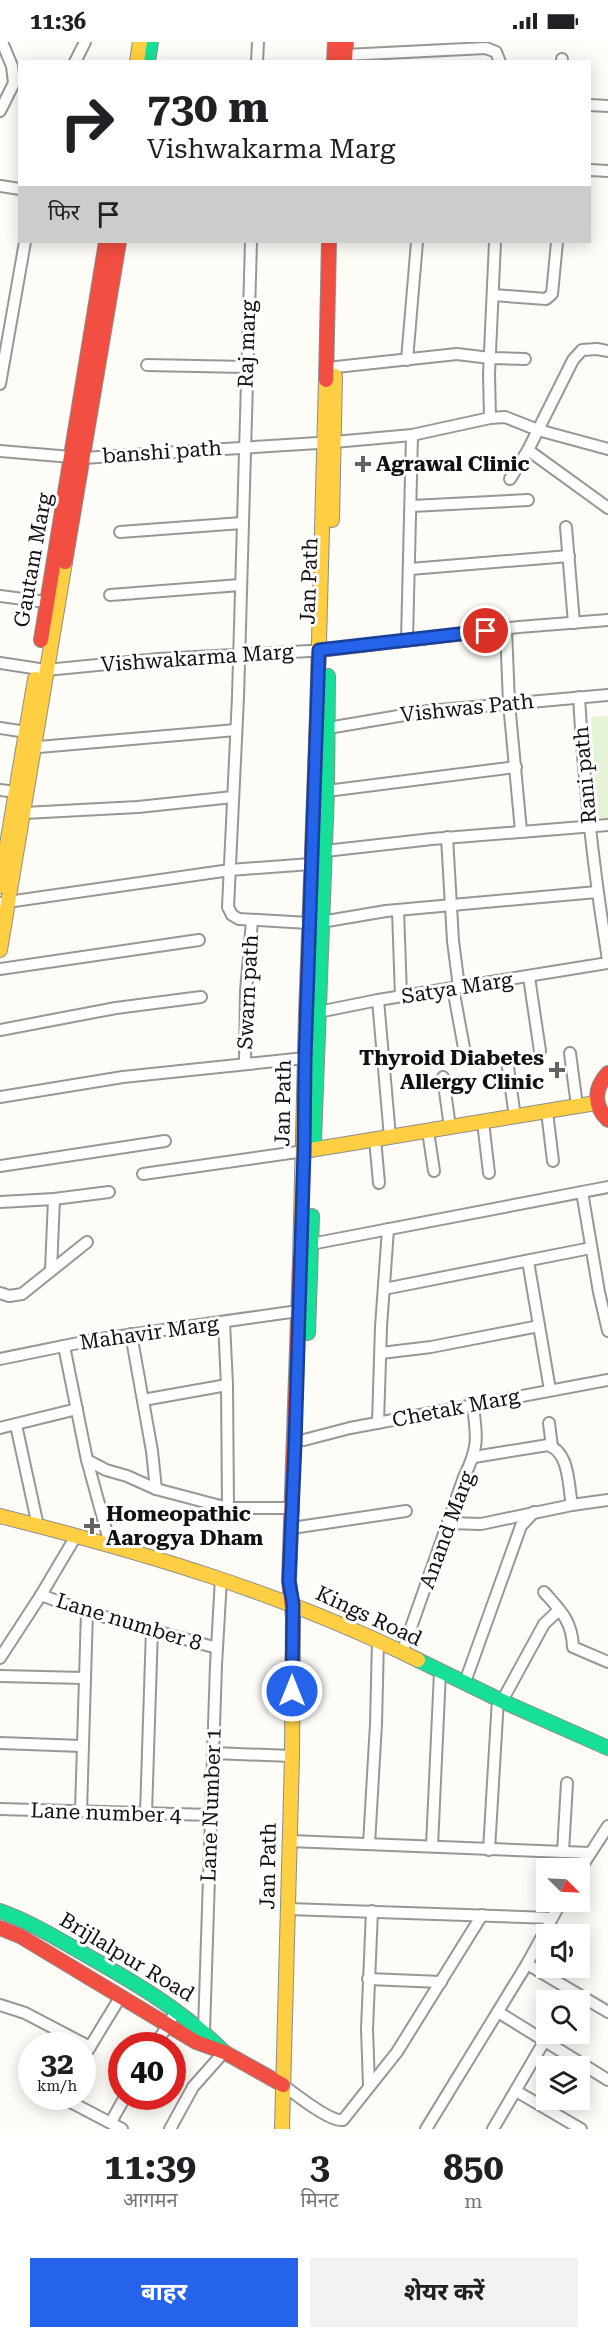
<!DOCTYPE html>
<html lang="hi">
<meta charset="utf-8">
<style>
body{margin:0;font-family:"Roboto Serif","Noto Sans Devanagari",serif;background:#f2f2f2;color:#202124;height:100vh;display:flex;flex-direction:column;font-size:22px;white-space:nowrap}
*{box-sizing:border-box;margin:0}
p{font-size:20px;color:#757577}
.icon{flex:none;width:33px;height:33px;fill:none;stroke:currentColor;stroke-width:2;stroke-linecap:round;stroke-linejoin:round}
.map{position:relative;height:2087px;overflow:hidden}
.drawer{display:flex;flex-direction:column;background:#fff;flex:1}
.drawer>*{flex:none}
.banner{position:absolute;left:18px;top:18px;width:573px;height:183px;border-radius:0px;box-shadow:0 3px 15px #0003;background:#fff;color:#202124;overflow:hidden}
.needle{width:39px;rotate:114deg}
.tools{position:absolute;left:536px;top:1816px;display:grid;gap:12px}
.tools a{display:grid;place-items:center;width:54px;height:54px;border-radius:0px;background:#fff;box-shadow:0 3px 15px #0003;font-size:30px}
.speed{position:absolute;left:18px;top:1990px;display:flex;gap:12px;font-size:30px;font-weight:700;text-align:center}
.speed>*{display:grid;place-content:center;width:78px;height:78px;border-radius:50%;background:#fff;box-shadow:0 3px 15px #0003;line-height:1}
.speed small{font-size:15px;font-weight:400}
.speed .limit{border:9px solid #d22;background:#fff;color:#111}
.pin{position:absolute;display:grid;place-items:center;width:51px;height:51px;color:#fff;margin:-26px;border:3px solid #fff;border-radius:50%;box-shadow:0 2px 6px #0007}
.me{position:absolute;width:66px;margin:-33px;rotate:0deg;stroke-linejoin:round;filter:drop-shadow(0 0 4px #0008)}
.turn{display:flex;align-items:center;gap:21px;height:126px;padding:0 30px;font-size:27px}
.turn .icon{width:78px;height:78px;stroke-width:2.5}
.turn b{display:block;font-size:42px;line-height:51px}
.then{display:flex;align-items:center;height:57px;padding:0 30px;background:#0003;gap:12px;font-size:22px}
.eta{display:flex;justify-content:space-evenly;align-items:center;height:102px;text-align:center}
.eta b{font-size:36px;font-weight:700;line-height:42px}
.button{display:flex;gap:12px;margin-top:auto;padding:12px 30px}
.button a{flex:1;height:69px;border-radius:0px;background:#2563eb;color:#fff;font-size:24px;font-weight:700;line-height:69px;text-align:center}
.button a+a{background:#f2f2f2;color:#202124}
.status{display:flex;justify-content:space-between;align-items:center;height:42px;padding:0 30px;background:#fff;direction:ltr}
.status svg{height:16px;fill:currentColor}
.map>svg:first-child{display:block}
</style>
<div class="status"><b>11:36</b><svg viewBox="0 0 49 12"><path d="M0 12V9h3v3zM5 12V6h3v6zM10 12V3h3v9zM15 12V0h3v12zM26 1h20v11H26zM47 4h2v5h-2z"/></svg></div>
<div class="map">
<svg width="608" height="2087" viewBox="0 0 608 2087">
<rect width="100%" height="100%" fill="#fdfcf7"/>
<path fill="#e7f3d7" d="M608,674v105l-10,2 -7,-106z"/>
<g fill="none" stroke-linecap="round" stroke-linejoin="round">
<g stroke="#979795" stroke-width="14">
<g id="street">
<path d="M345,13l141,-7 10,4 4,10"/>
<path d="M75,20l10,-20"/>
<path d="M257,20l1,-20"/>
<path d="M562,20v-3"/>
<path d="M590,63l18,1"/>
<path d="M0,69l14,-28 -2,-17 -10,-24"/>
<path d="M590,128l18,1"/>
<path d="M0,144l20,3"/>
<path d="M251,200l-13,455 -10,210 4,8 7,4 70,4"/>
<path d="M493,253l53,4 6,-5 5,-52"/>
<path d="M407,318l10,-118"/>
<path d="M147,323l99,2"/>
<path d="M336,325l121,-13 33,4 35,1"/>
<path d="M0,342l25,-142"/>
<path d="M490,376l-1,-44 6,-132"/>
<path d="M528,408l80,58"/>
<path d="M0,409l83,7 251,-16 78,-7 78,-17 15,-1 33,13 35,-70 9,-10 15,-1 11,2"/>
<path d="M510,437l18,-29 10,-20 70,19"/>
<path d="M412,464l116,-6"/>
<path d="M566,485l8,96"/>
<path d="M120,490l122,-9"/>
<path d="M410,527l159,-13"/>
<path d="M110,553l130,-10"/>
<path d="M0,554l53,7"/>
<path d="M506,587l3,74 12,128"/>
<path d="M407,598l5,-205"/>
<path d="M0,621l46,7 113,-11 169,-9 191,-23 89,-7"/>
<path d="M579,655c5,89 15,176 29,263"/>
<path d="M0,686l26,4"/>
<path d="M328,686l100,-17 180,-16"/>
<path d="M27,706l209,-18"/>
<path d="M0,748l16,2"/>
<path d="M327,749l189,-24"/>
<path d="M24,771l114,-6 95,-10"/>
<path d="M447,795l6,104 6,46"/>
<path d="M325,809l107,-12 176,-14"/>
<path d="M0,861l230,-33 81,-6"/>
<path d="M398,868l3,86"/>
<path d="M321,880l65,-11 211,-19"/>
<path d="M0,927l199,-29"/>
<path d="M529,935l11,74"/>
<path d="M453,946l11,60"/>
<path d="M378,958l12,137"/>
<path d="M313,971l65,-13 230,-37"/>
<path d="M0,988l116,-22 85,-11"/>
<path d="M570,1011l7,53"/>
<path d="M507,1018l8,57"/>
<path d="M245,1021l1,-72 6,-70"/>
<path d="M443,1035l7,50"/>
<path d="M0,1055l123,-20 182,-19"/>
<path d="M547,1070l6,49"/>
<path d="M483,1080l6,51"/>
<path d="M428,1089l6,40"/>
<path d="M375,1097l4,44"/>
<path d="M0,1124l165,-25"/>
<path d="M143,1132l161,-23"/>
<path d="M582,1150l17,100 9,39"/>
<path d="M0,1160l54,-3 55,-7"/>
<path d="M311,1202l297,-57"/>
<path d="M528,1219l22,129"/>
<path d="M51,1228l3,-71"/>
<path d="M384,1247l207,-41"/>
<path d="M0,1251l9,3 13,-2 65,-52"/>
<path d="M224,1280l3,63 1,123"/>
<path d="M131,1292l21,117 4,38"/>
<path d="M64,1304l23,114 23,84"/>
<path d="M381,1311l50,-6 108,-21"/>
<path d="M0,1317l93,-19 205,-29"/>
<path d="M143,1358l84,-15"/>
<path d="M378,1381l3,-96 7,-98"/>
<path d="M549,1381l3,24"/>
<path d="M16,1383l22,101"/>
<path d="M0,1386l77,-19"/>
<path d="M304,1398l46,-12 258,-48"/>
<path d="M474,1415l74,-12c22,8 20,40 24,60"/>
<path d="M87,1418l19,10 21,6 29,13 72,19h65"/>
<path d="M448,1481l33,1 91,-19 36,-5"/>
<path d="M292,1486l114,-17"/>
<path d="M544,1550c17,19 28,29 29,55l35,15"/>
<path d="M41,1553l46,17 130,36"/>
<path d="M402,1611l62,-176c15,-30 13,-40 9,-71"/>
<path d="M0,1616l41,-63 35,-59"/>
<path d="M0,1634l84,2"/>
<path d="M465,1640l56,-156 13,-14"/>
<path d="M502,1659l42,-77 15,-14"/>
<path d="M0,1701l82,3"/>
<path d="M213,1711l79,3"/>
<path d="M0,1767l211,6"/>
<path d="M81,1769l6,-199"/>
<path d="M146,1771l6,-184"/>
<path d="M290,1799l300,12"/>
<path d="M369,1802l7,-120 2,-84"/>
<path d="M432,1804l8,-174"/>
<path d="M489,1808l9,-151"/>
<path d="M563,1810l4,-69"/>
<path d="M579,1829l29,-45"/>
<path d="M288,1867l264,9"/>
<path d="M527,1922l81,48"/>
<path d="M368,1937l73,3"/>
<path d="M0,1963l25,8 65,34"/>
<path d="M498,1970l110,68"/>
<path d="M204,1988l12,-365 5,-86"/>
<path d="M155,2004l21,-35"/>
<path d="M82,2018l39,-64"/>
<path d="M283,2043c12,9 47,37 60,35l54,-68 85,-137"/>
<path d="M369,2043l-2,-56 5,-118"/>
<path d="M516,2049l65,38"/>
<path d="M61,2055l61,32"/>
<path d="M111,2080l14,-25"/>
<path d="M170,2087l23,-42 31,-35"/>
<path d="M426,2087l101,-165 34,-62"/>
<path d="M493,2087l52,-89"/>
</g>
</g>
<g stroke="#8e8d8b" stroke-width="16">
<g id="fast">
<path d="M148,20l3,-20"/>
<path d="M314,1099l13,-350 1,-115"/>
<path d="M308,1291l4,-117"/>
<path d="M418,1618l84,41 106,47"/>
<path d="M0,1869c31,11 58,28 86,44 49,28 96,55 136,95"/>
</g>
</g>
<g stroke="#8e8d8b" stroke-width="16">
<g id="slow">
<path d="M137,20l3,-20"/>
<path d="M332,478l3,-144"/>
<path d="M317,674l9,-336"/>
<path d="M0,844l35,-207"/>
<path d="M0,908l65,-388"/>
<path d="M304,1109l292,-48"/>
<path d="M300,1218l6,-245"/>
<path d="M0,1474c143,36 285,78 418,144"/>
<path d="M282,2087l10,-373 1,-139"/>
</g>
</g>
<g stroke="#8e8d8b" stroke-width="16">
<g id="jam">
<path d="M334,20l1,-20"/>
<path d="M345,20l1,-20"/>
<path d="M326,338l3,-138"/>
<path d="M65,520l54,-320"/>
<path d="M41,598l65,-398"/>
<path d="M306,973l11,-299"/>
<path d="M608,1031c-14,15 -15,33 0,47"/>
<path d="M293,1575l-4,-36 11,-321"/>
<path d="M0,1886l20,8 176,106 28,10 59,33"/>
</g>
</g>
<use href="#street" stroke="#fffffe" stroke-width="10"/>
<use href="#fast" stroke="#16e098" stroke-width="14"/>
<use href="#slow" stroke="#ffcf43" stroke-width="14"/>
<use href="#jam" stroke="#f24e42" stroke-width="14"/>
</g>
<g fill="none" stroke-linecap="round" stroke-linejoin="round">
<g stroke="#184099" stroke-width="15">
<path id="route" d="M292,1649l1,-87 -4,-23 6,-137 9,-293 1,-93 14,-408 167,-19"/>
</g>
<use href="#route" stroke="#2563eb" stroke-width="10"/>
</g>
<g fill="#646362" stroke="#fff" stroke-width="2">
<path d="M360 413h6v6h6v6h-6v6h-6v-6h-6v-6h6z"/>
<path d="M554 1019h6v6h6v6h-6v6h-6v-6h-6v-6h6z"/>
<path d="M89 1475h6v6h6v6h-6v6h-6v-6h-6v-6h6z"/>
</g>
<g text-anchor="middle" stroke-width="6" stroke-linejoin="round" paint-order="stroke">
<g font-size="21" fill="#111" stroke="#fff">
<text transform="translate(247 302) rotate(-88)" y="7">Raj marg</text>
<text transform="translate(162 410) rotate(-4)" y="7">banshi path</text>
<text transform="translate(33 518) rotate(-80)" y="7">Gautam Marg</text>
<text transform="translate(309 539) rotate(-88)" y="7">Jan Path</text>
<text transform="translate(197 616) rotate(-4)" y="7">Vishwakarma Marg</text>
<text transform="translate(467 666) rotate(-6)" y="7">Vishwas Path</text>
<text transform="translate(585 733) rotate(-95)" y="7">Rani path</text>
<text transform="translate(457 946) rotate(-9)" y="7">Satya Marg</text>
<text transform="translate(248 950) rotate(-87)" y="7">Swarn path</text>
<text transform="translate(283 1061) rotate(-89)" y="7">Jan Path</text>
<text transform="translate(149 1291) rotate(-8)" y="7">Mahavir Marg</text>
<text transform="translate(456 1366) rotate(-11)" y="7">Chetak Marg</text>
<text transform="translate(447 1488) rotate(-70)" y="7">Anand Marg</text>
<text transform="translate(369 1574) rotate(25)" y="7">Kings Road</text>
<text transform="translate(129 1580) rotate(17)" y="7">Lane number 8</text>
<text transform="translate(211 1763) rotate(-88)" y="7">Lane Number 1</text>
<text transform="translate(106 1771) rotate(2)" y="7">Lane number 4</text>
<text transform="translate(268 1824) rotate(-89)" y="7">Jan Path</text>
<text transform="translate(127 1915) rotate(31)" y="7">Brijlalpur Road</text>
</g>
<g font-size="21" font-weight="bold" fill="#111" stroke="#fff" text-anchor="start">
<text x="376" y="429">Agrawal Clinic</text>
<text x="544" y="1023" text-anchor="end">Thyroid Diabetes<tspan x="544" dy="24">Allergy Clinic</tspan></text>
<text x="106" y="1479">Homeopathic<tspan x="106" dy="24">Aarogya Dham</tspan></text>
</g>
</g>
</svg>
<div class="tools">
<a><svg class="needle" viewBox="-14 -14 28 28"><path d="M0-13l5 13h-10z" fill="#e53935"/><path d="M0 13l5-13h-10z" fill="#757577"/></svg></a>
<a><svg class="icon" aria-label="sound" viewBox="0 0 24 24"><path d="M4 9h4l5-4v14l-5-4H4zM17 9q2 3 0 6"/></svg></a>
<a><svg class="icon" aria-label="search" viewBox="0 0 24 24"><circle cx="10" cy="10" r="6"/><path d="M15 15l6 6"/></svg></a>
<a><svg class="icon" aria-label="layers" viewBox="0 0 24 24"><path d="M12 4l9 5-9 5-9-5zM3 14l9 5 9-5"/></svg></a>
</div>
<div class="speed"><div>32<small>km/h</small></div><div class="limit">40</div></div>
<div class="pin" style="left:486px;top:589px;background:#d93025"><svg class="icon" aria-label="arrive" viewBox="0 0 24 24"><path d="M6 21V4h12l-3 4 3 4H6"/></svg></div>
<svg class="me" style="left:292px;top:1649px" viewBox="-20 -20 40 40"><circle r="17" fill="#2563eb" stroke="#fff" stroke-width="3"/><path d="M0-11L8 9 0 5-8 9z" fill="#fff"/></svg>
<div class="banner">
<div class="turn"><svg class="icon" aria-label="right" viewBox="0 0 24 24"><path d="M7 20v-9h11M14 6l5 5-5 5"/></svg><div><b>730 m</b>Vishwakarma Marg</div></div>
<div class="then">फिर<svg class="icon" aria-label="arrive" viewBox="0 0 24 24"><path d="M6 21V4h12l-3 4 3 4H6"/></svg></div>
</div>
</div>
<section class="drawer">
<div class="eta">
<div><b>11:39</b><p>आगमन</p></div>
<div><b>3</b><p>मिनट</p></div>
<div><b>850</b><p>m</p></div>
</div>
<div class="button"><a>बाहर</a><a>शेयर करें</a></div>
</section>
